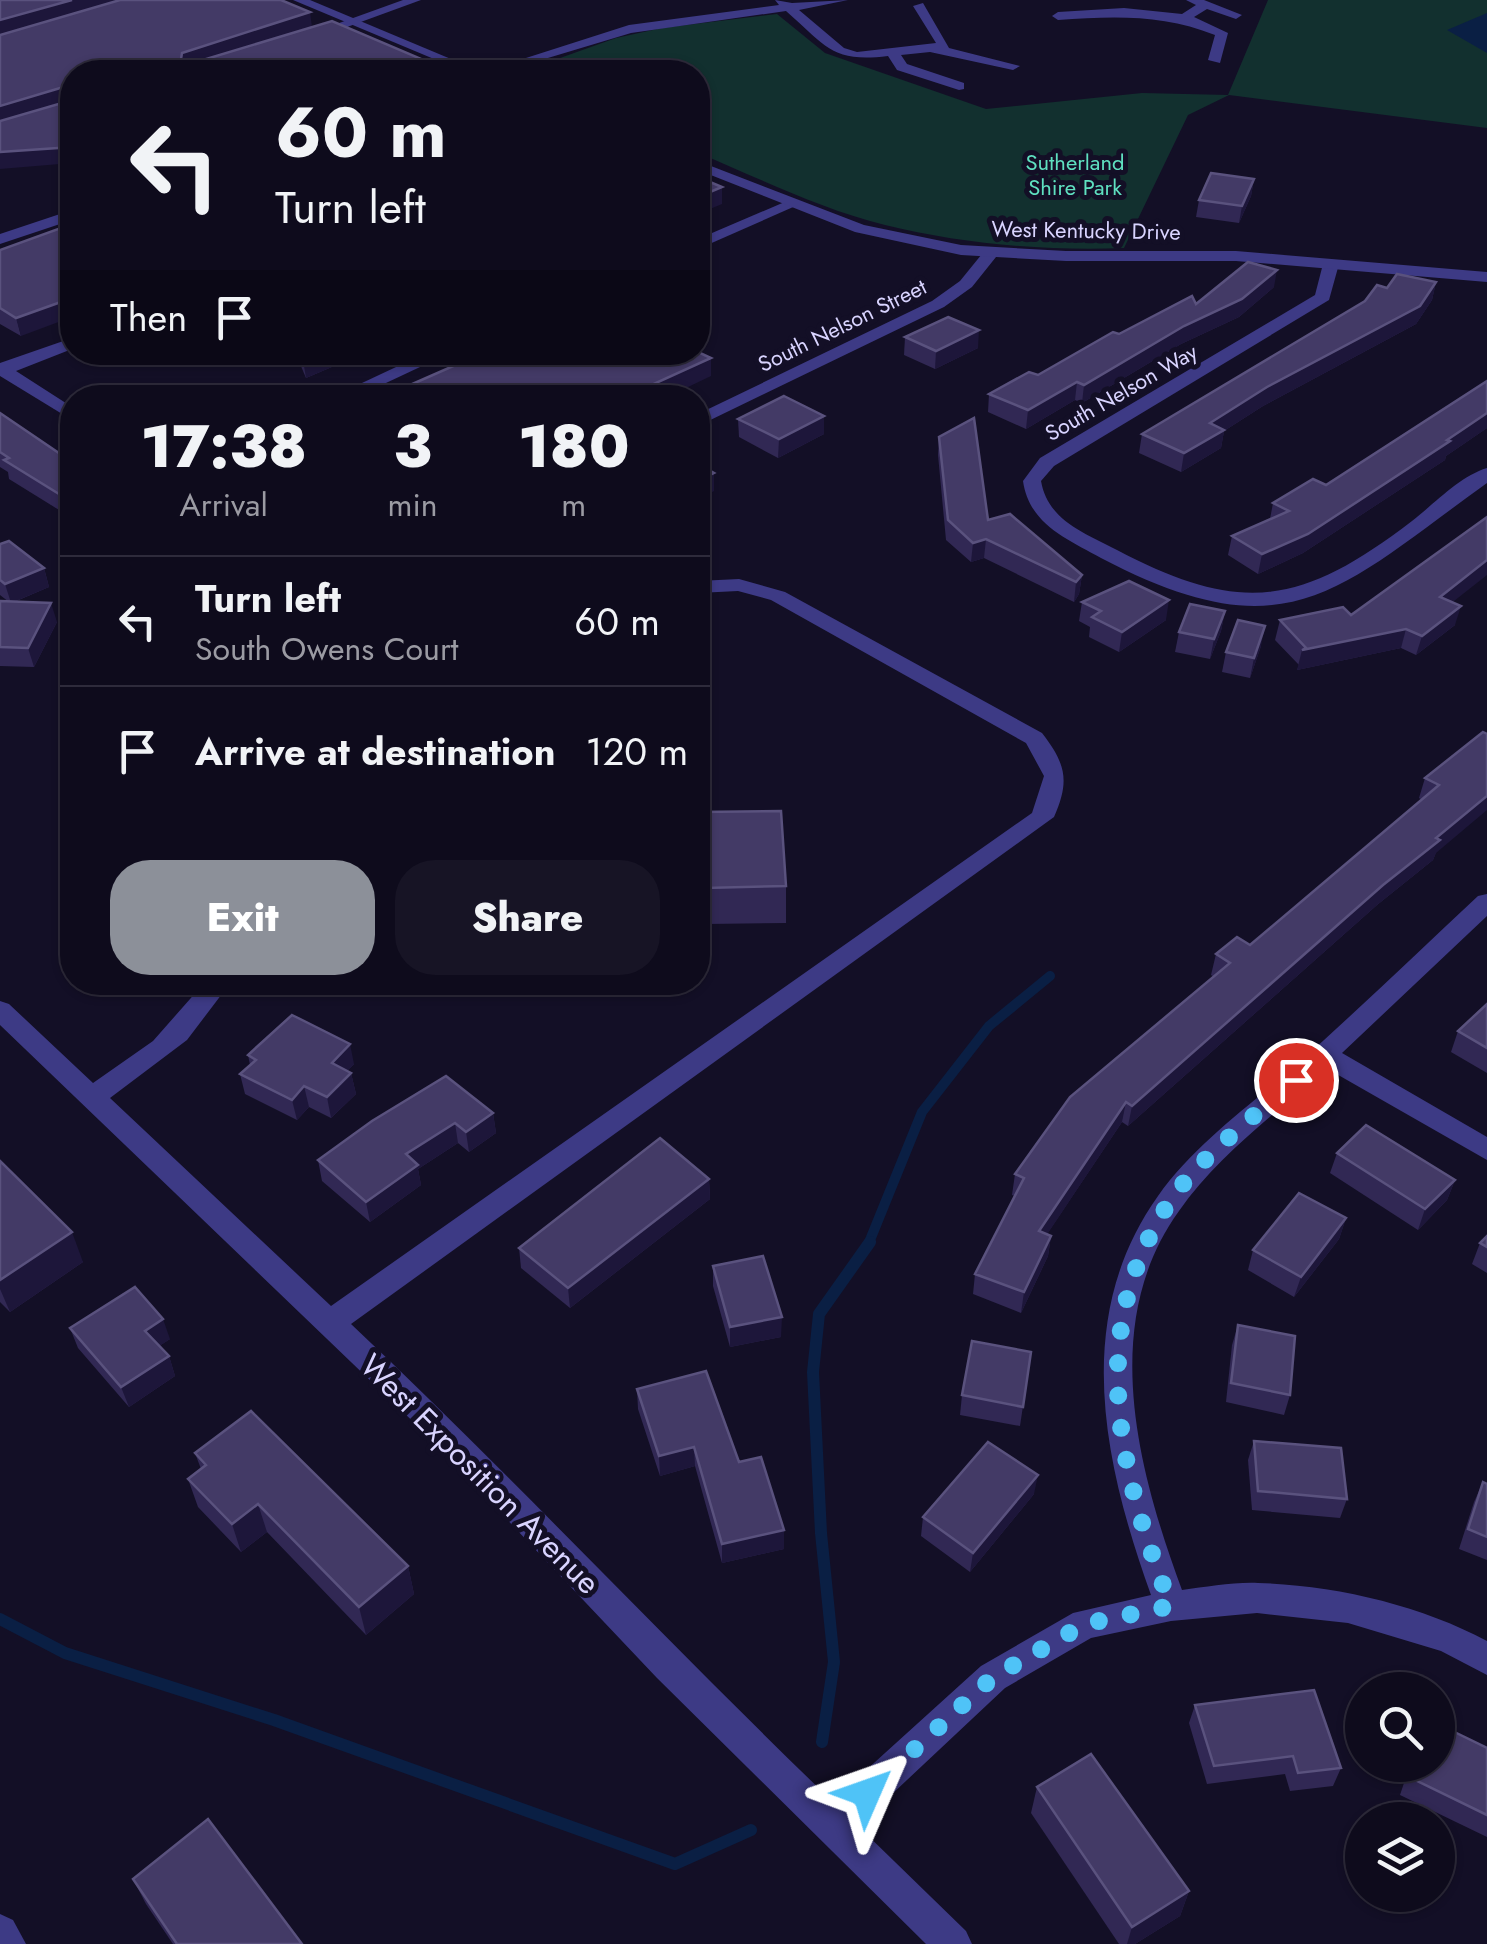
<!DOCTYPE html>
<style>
body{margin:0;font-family:Jost,sans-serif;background:#171425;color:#f1f3f6;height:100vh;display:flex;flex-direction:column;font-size:38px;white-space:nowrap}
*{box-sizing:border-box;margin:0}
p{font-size:32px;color:#9b9ba3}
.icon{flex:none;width:55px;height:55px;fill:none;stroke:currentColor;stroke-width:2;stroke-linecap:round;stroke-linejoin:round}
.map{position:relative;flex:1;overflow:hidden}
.sheet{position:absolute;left:60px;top:385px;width:650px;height:610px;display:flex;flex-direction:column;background:#0e0b1c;border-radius:40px;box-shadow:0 2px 8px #0004,0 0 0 2px #2e2b3b}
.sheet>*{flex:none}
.banner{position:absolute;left:60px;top:60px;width:650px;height:305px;border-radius:40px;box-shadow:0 2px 8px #0004,0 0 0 2px #2e2b3b;background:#0e0b1c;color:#f1f3f6;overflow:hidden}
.fabs{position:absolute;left:1345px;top:1672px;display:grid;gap:20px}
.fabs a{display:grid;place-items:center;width:110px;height:110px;border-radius:50%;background:#0e0b1c;box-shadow:0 2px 8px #0004,0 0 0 2px #2e2b3b;font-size:50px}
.pin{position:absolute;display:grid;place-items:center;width:85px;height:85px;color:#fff;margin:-42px;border:5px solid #fff;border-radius:50%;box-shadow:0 2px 10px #0007}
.me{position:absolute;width:110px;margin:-55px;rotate:47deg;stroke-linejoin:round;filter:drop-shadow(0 0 8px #0008)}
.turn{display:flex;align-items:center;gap:35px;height:210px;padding:0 50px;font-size:45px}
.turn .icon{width:130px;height:130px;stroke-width:2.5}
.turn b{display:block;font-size:70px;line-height:85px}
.then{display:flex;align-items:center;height:95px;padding:0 50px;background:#0003;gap:20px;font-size:38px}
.eta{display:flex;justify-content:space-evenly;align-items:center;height:170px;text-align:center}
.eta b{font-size:60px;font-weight:800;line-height:70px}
.button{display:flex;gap:20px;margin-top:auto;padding:20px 50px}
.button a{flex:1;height:115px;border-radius:40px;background:#8c9099;color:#fff;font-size:40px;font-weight:800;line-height:115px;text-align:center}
.button a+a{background:#171425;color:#f1f3f6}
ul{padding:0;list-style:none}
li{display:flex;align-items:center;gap:30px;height:130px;padding:0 50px;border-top:2px solid #2e2b3b}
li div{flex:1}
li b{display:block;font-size:38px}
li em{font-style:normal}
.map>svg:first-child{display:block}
</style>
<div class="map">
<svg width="1487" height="1944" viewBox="0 0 1487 1944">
<rect width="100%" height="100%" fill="#130f26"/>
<path fill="#12302f" d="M1268,0h219v128l-258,-33 -41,20 -64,133c-78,3 -162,-4 -239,-23 -65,-16 -126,-47 -187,-72v-81h-177l95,-34 46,-10 115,-14 48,39 161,56 156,-16 86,2z"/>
<path fill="#0a1f44" d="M1487,13v40l-40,-23z"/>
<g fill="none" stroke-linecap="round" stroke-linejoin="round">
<path stroke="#0a1f44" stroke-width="10" d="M868,1245l54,-133 67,-86 61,-50"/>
<g stroke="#0a1f44" stroke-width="12">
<path d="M0,1619l65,34 209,67 401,144 76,-34"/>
<path d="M822,1742l12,-80 -13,-129 -8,-161 6,-58 51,-72"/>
</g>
<g fill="#3d3a85" fill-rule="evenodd">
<path d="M403,0h18l-104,38 -11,-3z"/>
<path d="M775,0l17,3 56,-3 -49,10 45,38 13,4 79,-9 -23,-37 10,-3 26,45 71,18 -7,4 -83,-18 -29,3 6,9 57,19v6l-5,1 -62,-20 -9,-14c-56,7 -62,-10 -102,-45l-155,22 -130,39h-19l147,-47 150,-20z"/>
<path d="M1186,0h18l38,15 -6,4 -29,-10 -13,8 34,16 -8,30 -12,-3 7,-25c-52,-21 -102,-19 -157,-15l-6,-4 6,-4 66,-4 58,6 14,-9z"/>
<path d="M787,201l13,3 -102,45v-10z"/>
<path d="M72,210v10l-72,24v-10z"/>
<path d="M986,249l14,3 -28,35 -28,20 -246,119v-12l234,-113 28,-20z"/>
<path d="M1331,259l8,5 -10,36 -275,166 -13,15c7,40 44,52 76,69 125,66 185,55 295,-29 22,-17 48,-45 75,-53v15c-149,107 -199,173 -386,75 -34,-19 -72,-34 -78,-77l17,-23 275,-163 8,-31z"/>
<path d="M72,338v11l-56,22 56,36v13l-72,-44v-13z"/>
<path d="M428,352h24l-98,46h-24z"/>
<path d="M739,579l46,13 257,141c24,31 28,48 12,84l-703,507c164,155 318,320 481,477l149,-135 92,-53 78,-18c-47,-131 -80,-277 7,-399 36,-51 90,-89 137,-130 62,-55 122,-113 183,-170l9,-2v22l-145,137 145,84v23l-161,-92c-50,46 -108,87 -147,143 -81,112 -41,260 3,379 25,-3 51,-8 76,-7 76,2 162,22 229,58v34l-46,-24 -93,-28 -91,-10 -86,8 -80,17 -86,50 -147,138 108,105 6,13h-46l-269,-266 -230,-243 -427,-410v-24l9,3 84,79 60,-42 52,-59h26l-44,58 -77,58 221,208 701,-493 12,-37 -18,-33 -255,-143 -33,-9 -40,2v-12z"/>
<path d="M0,1914l13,6 13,24h-26z"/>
</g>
<g fill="#3d3a85" fill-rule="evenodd">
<path d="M293,0h17l172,72h-17z"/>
<path d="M698,161l166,64 97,20 105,6h170l251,21v10l-251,-21h-170l-105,-6 -106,-23 -157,-62z"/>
</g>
</g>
<g fill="#312854">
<path d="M1254,179l-3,17 -12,27 -43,-6 3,-17z"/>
<path d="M0,250l21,86 -21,-12z"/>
<path d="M1436,282l-4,18 -16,24 -153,82 -39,25 -3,17 -40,24 -42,-19 3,-19 245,-146z"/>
<path d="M1274,287l-35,30 -58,27 -99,59 -7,-3 -49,29 -38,-17 1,-18 49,-19 158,-71z"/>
<path d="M905,337l73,11 -43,21 -31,-14z"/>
<path d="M295,352h72l-61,26z"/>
<path d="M1487,381v47l-41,28 -1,4 -142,93 -45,21 -30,-19 4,-19 38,-17 3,-16 53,-18z"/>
<path d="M0,413l72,49v56l-63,-39 -1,-7 -8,-5z"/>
<path d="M824,416v18l-46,24 -39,-21 -1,-18z"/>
<path d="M939,437l49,83 94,55 -3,19 -5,8 -90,-44 -13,4 -25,-22 -8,-85z"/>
<path d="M0,544l44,24 5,19 -35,15 43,20 -23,45 -34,-1v-65l9,1 -9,-7z"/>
<path d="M1082,602l84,18 -47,32 -30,-15 1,-10 -11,-6z"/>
<path d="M1453,602l2,23 -39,30 -15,-7 -104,22 2,-5 -24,-25 5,-20 71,-5z"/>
<path d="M1225,611l-4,20 -11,28 -35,-7 4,-20z"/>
<path d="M1261,646l-11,32 -28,-6 4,-20z"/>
<path d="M1483,732l-50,128 -56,45 -249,221 -6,-4 -75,112 4,2 -3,20 -27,57 -48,-19 2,-20 40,-78 -3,-1 3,-21 199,-197 -3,-2 5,-21 34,-9 172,-145 -3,-2 6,-20z"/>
<path d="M698,812l88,74v37l-80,1 -1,-45h-7z"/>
<path d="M81,982h51v5l-48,5z"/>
<path d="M1487,1004v69l-36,-21 7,-21z"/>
<path d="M248,1055l106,9 -7,7 4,2 5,21 -25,24 -22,-11 -12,13 -52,-26 -5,-20 10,-9z"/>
<path d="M493,1113l3,20 -27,19 -11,-9 -40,26 3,16 -51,37 -48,-41 -4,-21z"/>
<path d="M1337,1153l118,27 -8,20 -29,30 -88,-57z"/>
<path d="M0,1161l83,101 -73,50 -10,-10z"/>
<path d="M709,1179l1,20 -140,109 -49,-40 -2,-20z"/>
<path d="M1346,1218l-7,21 -45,58 -46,-27 5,-20z"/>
<path d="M1487,1236v37l-15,-9 8,-21z"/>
<path d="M713,1266l68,71 -51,10 -17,-61z"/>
<path d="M1238,1325l52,70 -6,20 -58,-13 6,-57z"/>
<path d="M70,1328l100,11 -11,7 10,10 6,20 -46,31 -51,-59z"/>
<path d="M1031,1352l-11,74 -60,-11 2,-20z"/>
<path d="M637,1389l102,73 45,68v19l-62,14 -27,-97 -35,10 -22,-67z"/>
<path d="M1254,1441l93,58 -7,19 -88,-8 -4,-50z"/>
<path d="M195,1453l213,113 6,28 -48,41 -99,-103 -26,20 -43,-45 -10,-28 13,-10z"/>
<path d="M1483,1482l4,2v76l-28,-11 15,-47z"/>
<path d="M1034,1494l-64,78 -49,-36 2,-19z"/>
<path d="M1195,1705l146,63 -8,18 -43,5 -5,-17 -78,10 -18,-61z"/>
<path d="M1487,1748v89l-87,-42 10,-30h28z"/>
<path d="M1037,1787l152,104 -9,25 -45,28h-16l-88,-131z"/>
<path d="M133,1879l169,65h-129l-27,-40z"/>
</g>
<g fill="#1d163a">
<path d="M72,0h56l-128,37v-17z"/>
<path d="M310,12l2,15 -127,41 -4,-9 1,-6z"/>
<path d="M67,86l4,16 -71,21v-17z"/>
<path d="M72,147v16l-72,6v-17z"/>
<path d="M1254,179l-3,17 -12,27 3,-17z"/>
<path d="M722,187v17l-24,10v-17z"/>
<path d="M1277,270l-3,17 -35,30 -58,27 -99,59 2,-18z"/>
<path d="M1436,282l-4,18 -16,24 -153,82 -39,25 -3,17 -40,24 3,-19 26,-30z"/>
<path d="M72,298v19l-51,19 -5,-18z"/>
<path d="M979,330l-1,18 -43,21 1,-18z"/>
<path d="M321,352h46l-61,26 -3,-18z"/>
<path d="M711,358v18l-46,22h-42z"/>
<path d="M1077,382l-2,18 -49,29 2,-19z"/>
<path d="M1487,413v15l-41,28 -1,4 -142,93 -45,21 4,-20z"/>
<path d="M824,416v18l-46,24 1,-19z"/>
<path d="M714,473v18l-16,9v-19z"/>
<path d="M986,539l-2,19 -13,4 2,-19z"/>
<path d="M1487,560v15l-52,41 5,-19z"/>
<path d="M44,568l5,19 -38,16 -6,-19z"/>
<path d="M1082,575l-3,19 -5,8 2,-20z"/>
<path d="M1169,600l-3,20 -47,32 3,-20z"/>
<path d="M51,603l6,19 -23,45 -6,-19z"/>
<path d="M1461,606l-6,19 -39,30 6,-19z"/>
<path d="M1225,611l-4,20 -11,28 4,-20z"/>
<path d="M1265,626l-4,20 -11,32 4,-20z"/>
<path d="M1406,629l-5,19 -104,22 5,-20z"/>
<path d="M1487,796v14l-51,43 -3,7 -56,45 -249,221 4,-20 304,-268z"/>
<path d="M350,1044l4,20 -18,19 -4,-20z"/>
<path d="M351,1073l5,21 -25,24 -4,-21z"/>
<path d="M304,1086l5,21 -12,13 -5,-20z"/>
<path d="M1126,1102l-4,20 -86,129 3,-20z"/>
<path d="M493,1113l3,20 -27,19 -3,-20z"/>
<path d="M455,1123l3,20 -40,26 3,16 -51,37 -4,-20 40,-48z"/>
<path d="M709,1179l1,20 -140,109 -2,-20z"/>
<path d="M1455,1180l-8,20 -29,30 7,-21z"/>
<path d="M1346,1218l-7,21 -45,58 7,-20z"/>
<path d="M72,1232l11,30 -73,50 -10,-23v-9z"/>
<path d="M1051,1236l-3,20 -27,57 3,-21z"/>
<path d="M782,1317l-1,20 -51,10v-20z"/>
<path d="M163,1319l7,20 -18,12 -7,-20z"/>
<path d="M169,1356l6,20 -46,31 -8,-20z"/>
<path d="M694,1447l1,19 -35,10 -1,-20z"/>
<path d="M1038,1475l-4,19 -64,78 3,-19z"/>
<path d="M258,1504l9,28 -26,20 -9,-28z"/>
<path d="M784,1530v19l-62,14v-19z"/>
<path d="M408,1566l6,28 -48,41 -7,-28z"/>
<path d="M1189,1891l-9,25 -45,28h-8l5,-17z"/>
</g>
<g fill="#433a66" stroke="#5a527e" stroke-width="2.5">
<path d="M0,0h72l-72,20z"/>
<path d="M120,0h161l29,12 -128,41 -1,6 22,1 129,-39 87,37 -6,2 31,12h-372v75l-72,5v-31l69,-20 3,-11 -5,-4 -67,20v-71z"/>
<path d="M1211,173l43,6 -12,27 -43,-6z"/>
<path d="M698,177l24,10 -24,10z"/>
<path d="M72,224v74l-56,20 -16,-10v-58z"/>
<path d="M1248,262l29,8 -35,29 -58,27 -100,59 -7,-3 -49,28 -39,-16 40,-22 9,3 75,-43 6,2 73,-38 4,8z"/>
<path d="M1397,274l39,8 -16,24 -153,81 -57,36 14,7 -40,23 -42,-19 223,-133 12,-16 10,3z"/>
<path d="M948,317l31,13 -43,21 -31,-14z"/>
<path d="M300,352h21l-18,8z"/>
<path d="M485,352h213l13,6 -88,40h-206l-16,-9z"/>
<path d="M1487,381v32l-40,27 3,1 -142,93 -46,20 -30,-18 57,-25 -16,-8 40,-24 13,6z"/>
<path d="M397,388l17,10h-37z"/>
<path d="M784,396l40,20 -45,23 -41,-20z"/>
<path d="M0,413l72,49v40l-68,-42 5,-2 -9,-6z"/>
<path d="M974,418l14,102 22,-6 72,61 -6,7 -90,-43 -13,4 -25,-23 -9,-83z"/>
<path d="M698,464l16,9 -16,8z"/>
<path d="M1487,517v43l-47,37 21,9 -39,30 -16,-7 -104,21 4,-2 -26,-28 63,-13 8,8z"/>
<path d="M9,541l35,27 -39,16 -5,-4v-36z"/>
<path d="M1129,581l40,19 -47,32 -30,-15 9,-6 -19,-9z"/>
<path d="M0,601l51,2 -23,45 -28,-1z"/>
<path d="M1190,604l35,7 -11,28 -35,-7z"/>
<path d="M1238,620l27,6 -11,32 -28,-6z"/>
<path d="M1483,732l4,2v62l-51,42 4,2 -57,45 -251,221 -6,-4 -87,129 12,5 -27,56 -49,-18 49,-96 -9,-4 55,-77 160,-134 -14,-9 21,-17 13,8 189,-160 -14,-7z"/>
<path d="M781,811l5,75 -81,2 -1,-45h-6v-31z"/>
<path d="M1487,1004v44l-29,-17z"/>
<path d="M292,1015l58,29 -18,19 19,10 -24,24 -23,-11 -12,14 -52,-26 16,-14 -8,-5z"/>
<path d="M446,1076l47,37 -27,19 -11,-9 -49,31 12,11 -52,37 -48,-42 54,-39z"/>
<path d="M1366,1125l89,55 -30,29 -88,-56z"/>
<path d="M660,1138l49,41 -141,109 -49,-40z"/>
<path d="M0,1161l72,71 -72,48z"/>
<path d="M1299,1193l47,25 -45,59 -48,-27z"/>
<path d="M1487,1236v11l-7,-4z"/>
<path d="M763,1256l19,61 -52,10 -17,-61z"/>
<path d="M135,1287l28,32 -18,12 24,25 -48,31 -51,-59z"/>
<path d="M1238,1325l57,11 -5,59 -59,-12z"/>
<path d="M972,1341l59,11 -8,55 -61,-12z"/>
<path d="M706,1371l33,91 22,-5 23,73 -62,14 -28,-97 -35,9 -22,-67z"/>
<path d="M251,1411l157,155 -49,41 -101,-103 -26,20 -44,-45 18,-14 -11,-12z"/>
<path d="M1254,1441l87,7 6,51 -89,-8z"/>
<path d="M988,1442l50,33 -65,78 -50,-36z"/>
<path d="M1483,1482l4,2v53l-19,-8z"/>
<path d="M1314,1690l27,78 -43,5 -5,-17 -79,10 -19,-61z"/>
<path d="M1438,1724l49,24v67l-78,-38 4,-12h25z"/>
<path d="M1091,1754l98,137 -57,36 -95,-140z"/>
<path d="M208,1819l94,125h-125l-44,-65z"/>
</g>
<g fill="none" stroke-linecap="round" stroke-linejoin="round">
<path stroke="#4fc3f7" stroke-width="18" stroke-dasharray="0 32.4" d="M867,1793l126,-116 92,-53 86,-18c-51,-133 -86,-268 -6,-397 29,-48 89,-92 131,-129"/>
</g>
<g text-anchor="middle" stroke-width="10" stroke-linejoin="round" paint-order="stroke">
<g font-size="22" fill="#5fe0c0" stroke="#130f26">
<text x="1075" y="170">Sutherland<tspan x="1075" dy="25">Shire Park</tspan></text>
</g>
<g font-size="22" fill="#d9d4ff" stroke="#130f26">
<text transform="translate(1086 230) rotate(1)" y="8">West Kentucky Drive</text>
<text transform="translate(842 325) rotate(-26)" y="8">South Nelson Street</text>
<text transform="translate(1121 392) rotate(-30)" y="8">South Nelson Way</text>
</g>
<g font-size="32" fill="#d9d4ff" stroke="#130f26">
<text transform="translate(480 1474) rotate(45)" y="11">West Exposition Avenue</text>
</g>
</g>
</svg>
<div class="fabs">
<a><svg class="icon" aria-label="search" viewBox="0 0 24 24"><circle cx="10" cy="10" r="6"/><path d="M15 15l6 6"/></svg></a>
<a><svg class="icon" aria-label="layers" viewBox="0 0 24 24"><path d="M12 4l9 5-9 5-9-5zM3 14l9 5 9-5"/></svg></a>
</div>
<div class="pin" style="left:1296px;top:1080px;background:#d93025"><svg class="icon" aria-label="arrive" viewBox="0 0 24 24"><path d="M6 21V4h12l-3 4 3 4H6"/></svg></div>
<svg class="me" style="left:867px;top:1793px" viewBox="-20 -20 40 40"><path d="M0-17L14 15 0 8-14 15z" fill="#4fc3f7" stroke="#fff" stroke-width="4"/></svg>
<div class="banner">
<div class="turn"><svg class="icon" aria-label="left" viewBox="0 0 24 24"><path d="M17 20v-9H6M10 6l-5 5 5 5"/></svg><div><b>60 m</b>Turn left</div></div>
<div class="then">Then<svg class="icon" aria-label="arrive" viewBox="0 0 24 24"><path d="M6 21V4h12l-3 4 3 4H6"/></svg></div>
</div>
<section class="sheet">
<div class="eta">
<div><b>17:38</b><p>Arrival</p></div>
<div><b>3</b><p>min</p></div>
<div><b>180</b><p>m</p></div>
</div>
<ul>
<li><svg class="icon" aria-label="left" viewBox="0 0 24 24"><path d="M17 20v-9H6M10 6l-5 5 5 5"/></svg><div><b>Turn left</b><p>South Owens Court</p></div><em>60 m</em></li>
<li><svg class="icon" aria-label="arrive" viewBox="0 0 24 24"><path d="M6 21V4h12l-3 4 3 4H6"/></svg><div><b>Arrive at destination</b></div><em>120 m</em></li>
</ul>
<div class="button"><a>Exit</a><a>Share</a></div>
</section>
</div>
